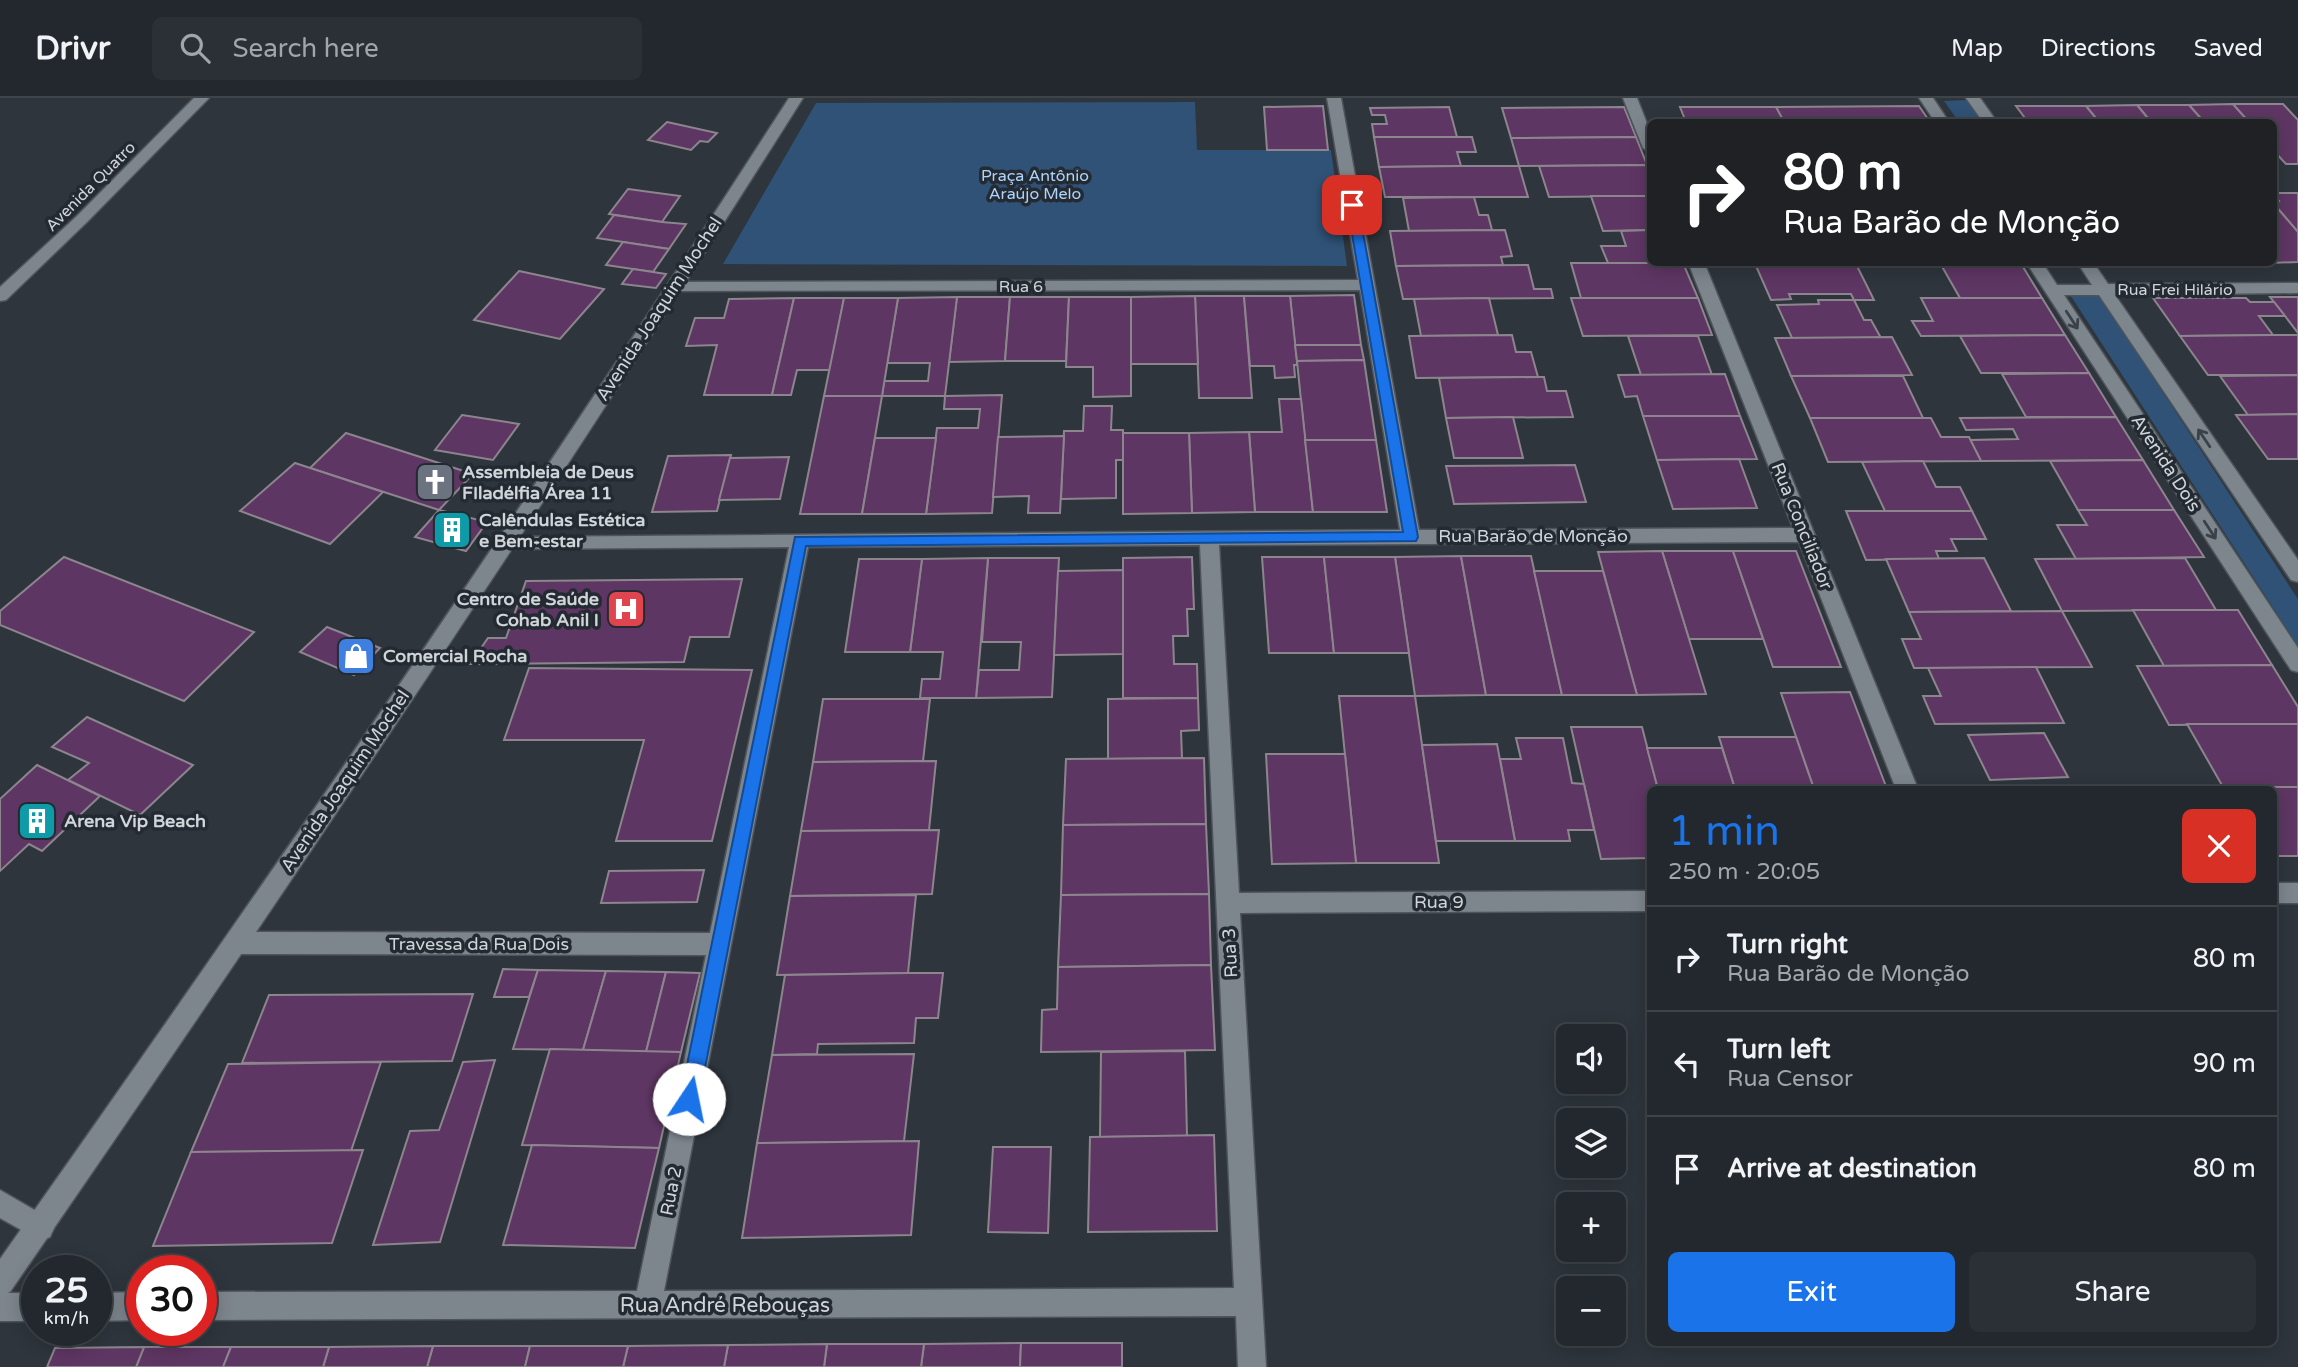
<!DOCTYPE html>
<meta charset="utf-8">
<style>
body{margin:0;font-family:"Varela Round",sans-serif;background:#2a3035;color:#f1f3f6;height:100vh;display:flex;flex-direction:column;font-size:26px;white-space:nowrap}
*{box-sizing:border-box;margin:0}
p{font-size:23px;color:#a2a6aa}
.icon{flex:none;width:38px;height:38px;fill:none;stroke:currentColor;stroke-width:2;stroke-linecap:round;stroke-linejoin:round}
.map{position:relative;flex:1;overflow:hidden}
.side{position:absolute;left:1647px;top:688px;width:630px;height:560px;display:flex;flex-direction:column;background:#22282d;border-radius:10px;box-shadow:0 4px 18px #0003,0 0 0 2px #3f4449}
.side>*{flex:none}
.top-card{position:absolute;left:1647px;top:21px;width:630px;height:147px;border-radius:10px;box-shadow:0 4px 18px #0003,0 0 0 2px #3f4449;background:#202124;color:#fff;overflow:hidden}
.tools{position:absolute;left:1556px;top:926px;display:grid;gap:14px}
.tools a{display:grid;place-items:center;width:70px;height:70px;border-radius:10px;background:#22282d;box-shadow:0 4px 18px #0003,0 0 0 2px #3f4449;font-size:35px}
.speed{position:absolute;left:21px;top:1157px;display:flex;gap:14px;font-size:35px;font-weight:700;text-align:center}
.speed>*{display:grid;place-content:center;width:91px;height:91px;border-radius:50%;background:#22282d;box-shadow:0 4px 18px #0003,0 0 0 2px #3f4449;line-height:1}
.speed small{font-size:18px;font-weight:400}
.speed .limit{border:10px solid #d22;background:#fff;color:#111}
.pin{position:absolute;display:grid;place-items:center;width:60px;height:60px;color:#fff;margin:-30px;border-radius:14px;box-shadow:0 4px 10px #0006}
.me{position:absolute;width:77px;margin:-38px;rotate:11deg;stroke-linejoin:round;filter:drop-shadow(0 0 5px #0008)}
.turn{display:flex;align-items:center;gap:24px;height:147px;padding:0 21px;font-size:32px}
.turn .icon{width:91px;height:91px;stroke-width:2.5}
.turn b{display:block;font-size:49px;line-height:60px}
.round{display:grid;place-items:center;flex:none;width:74px;height:74px;border-radius:10px;background:#2a3035}
.head{display:flex;align-items:center;justify-content:space-between;height:119px;padding:0 21px}
h1{font-size:42px;font-weight:600;line-height:52px;color:#1a73e8}
.action{display:flex;gap:14px;margin-top:auto;padding:14px 21px}
.action a{flex:1;height:80px;border-radius:10px;background:#1a73e8;color:#fff;font-size:28px;font-weight:600;line-height:80px;text-align:center}
.action a+a{background:#2a3035;color:#f1f3f6}
ul{padding:0;list-style:none}
li{display:flex;align-items:center;gap:21px;height:105px;padding:0 21px;border-top:2px solid #3f4449}
li div{flex:1}
li b{display:block;font-size:26px}
li em{font-style:normal}
header{display:flex;align-items:center;gap:42px;box-sizing:border-box;height:98px;padding:0 35px;background:#22282d;border-bottom:2px solid #3f4449}
header strong{font-size:33px}
nav{display:flex;gap:38px;margin-inline-start:auto;font-size:24px}
.search{width:490px;height:63px;background:#2a3035;display:flex;align-items:center;gap:18px;box-sizing:border-box;padding:0 24px;border-radius:10px;color:#a2a6aa;font-size:26px}
.map>svg:first-child{display:block}
</style>
<header>
<strong>Drivr</strong>
<div class="search"><svg class="icon" aria-label="search" viewBox="0 0 24 24"><circle cx="10" cy="10" r="6"/><path d="M15 15l6 6"/></svg>Search here</div>
<nav><a>Map</a><a>Directions</a><a>Saved</a></nav>
</header>
<div class="map">
<svg width="2298" height="1269" viewBox="0 0 2298 1269">
<rect width="100%" height="100%" fill="#2e353c"/>
<g fill="#2f5276">
<path d="M1969,2l16,22h-26l-15,-21z"/>
<path d="M1195,4l2,48h134l16,116 -624,-2 93,-161z"/>
<path d="M2067,192h29l202,309v47z"/>
</g>
<g fill="#5e3663" stroke="#8d858e" stroke-width="2">
<path d="M2233,6l16,18h-45l-15,-17z"/>
<path d="M2233,6h50l15,16v44h-12l-13,-14v-28h-24z"/>
<path d="M2137,7h52l15,17h-53z"/>
<path d="M2137,7l14,17h-52l-13,-16z"/>
<path d="M1323,8l5,44h-61l-3,-43z"/>
<path d="M1919,8l11,16h-146l-8,-15z"/>
<path d="M2016,8h70l13,16h-71z"/>
<path d="M1449,9l8,30h-83l-2,-13h15l-2,-9h-13l-2,-7z"/>
<path d="M1624,9l12,30 -125,1 -9,-30z"/>
<path d="M1680,9h96l8,15h-98z"/>
<path d="M667,24l50,11 -9,9 -8,-1 -9,9 -43,-10z"/>
<path d="M1374,39h98l4,15h-19l4,14 -82,1z"/>
<path d="M1636,39l11,28 -128,1 -8,-28z"/>
<path d="M1647,67l3,10v21l-101,1 -10,-31z"/>
<path d="M1461,68h58l9,31h-143l-6,-30z"/>
<path d="M628,91l52,7 -18,26 -53,-8z"/>
<path d="M2273,95h25v39l-25,-29 6,-2z"/>
<path d="M1591,98h59v34l-47,1z"/>
<path d="M1474,99l5,18h9l4,15 -83,1 -6,-33z"/>
<path d="M2273,105l25,29v30l-28,1v-1h3z"/>
<path d="M614,117l48,7 24,2 -17,25 -72,-11z"/>
<path d="M1505,132l7,26 -11,1 2,8 -107,1 -6,-35z"/>
<path d="M1650,132v32l20,1h-62l-7,-17h25l-5,-15z"/>
<path d="M623,144l46,7 -16,23 -47,-7z"/>
<path d="M2020,164l22,36h-82l-20,-35z"/>
<path d="M1571,165h112l15,35h-117z"/>
<path d="M1528,167l6,24h17l2,9 -150,1 -7,-33z"/>
<path d="M1756,168h101l17,34h-20l-3,-6h-62l2,5 -20,1z"/>
<path d="M633,171l20,3 13,2 -10,14 -34,-4z"/>
<path d="M519,173l85,18 -44,50 -86,-19z"/>
<path d="M1354,197l7,50h-66l-5,-49z"/>
<path d="M1195,198h49l8,102h-53z"/>
<path d="M1195,198l3,68h-67v-67z"/>
<path d="M1244,198h46l7,65v4h-3l1,12 -20,1 -1,-12h-24z"/>
<path d="M957,199h53l-5,64 -56,1z"/>
<path d="M957,199l-12,99h-63l2,-15h44l2,-18h-43l11,-65z"/>
<path d="M1010,199h59l-3,64h-61z"/>
<path d="M1069,199h62v99l-38,1v-30h-27z"/>
<path d="M2270,199h28v36l-13,-17z"/>
<path d="M794,200l-22,97h-68l13,-50 -31,1 9,-28h29l5,-19z"/>
<path d="M794,200h50l-14,72h-33l-6,25h-19z"/>
<path d="M844,200h54l-16,98h-58z"/>
<path d="M1489,200l9,37 -77,1 -7,-37z"/>
<path d="M1571,200h127l14,37 -129,1z"/>
<path d="M1921,200h121l23,37 -144,1 -9,-15h21z"/>
<path d="M2153,200h93l4,4h24l11,14h-26l14,19 -93,1z"/>
<path d="M1818,202h36l10,20h7l10,18h-89l-15,-33 42,-1z"/>
<path d="M1512,237l4,17h15l7,25 -122,1 -7,-42z"/>
<path d="M2065,237l24,38h-108l-21,-37z"/>
<path d="M2273,237h25v40h-90l-28,-39z"/>
<path d="M1628,238h70l14,39h-71z"/>
<path d="M1892,239l20,38 -121,1 -16,-38z"/>
<path d="M1295,247h66l3,15 -67,1z"/>
<path d="M1364,262l12,80h-71l-8,-79z"/>
<path d="M2089,275l27,44h-90l-24,-43z"/>
<path d="M1725,276l15,42h-97l-6,-20 -12,1 -7,-22z"/>
<path d="M2298,277v39l-50,1 -28,-39z"/>
<path d="M1791,278h112l20,42h-113z"/>
<path d="M1538,279h6l3,14h19l7,26 -127,1 -7,-40z"/>
<path d="M1002,297l-10,118 -66,1 11,-86h41l2,-19h-36l1,-13z"/>
<path d="M824,298h58l-20,118h-62z"/>
<path d="M1279,301h22l12,113h-58l-6,-80h33z"/>
<path d="M1084,308h28l-1,24h12v30h-7v38l-55,1 3,-68h19z"/>
<path d="M2298,316v45h-30l-32,-44z"/>
<path d="M462,317l57,9 -26,36 -58,-10z"/>
<path d="M1643,318h97l17,43 -100,1z"/>
<path d="M1513,319l10,41h-69l-8,-40z"/>
<path d="M2116,319l27,43 -162,1 -11,-21 48,-1 -5,-10 -47,1 -6,-12z"/>
<path d="M1810,320h121l10,19h28l12,24 -153,1z"/>
<path d="M1249,334l6,80 -63,1 -3,-80z"/>
<path d="M346,335l127,41 -34,36 -129,-42z"/>
<path d="M1123,335h66l3,80 -69,1z"/>
<path d="M1064,338l-4,77h-32l1,-17 -36,1 5,-60z"/>
<path d="M875,340h61l-10,76h-64z"/>
<path d="M1305,342h71l11,72h-74z"/>
<path d="M731,357l-14,56 -65,1 16,-56z"/>
<path d="M789,359l-9,42 -61,1 11,-42z"/>
<path d="M1739,361l18,49 -84,1 -16,-49z"/>
<path d="M2143,362l31,50h-96l-28,-49z"/>
<path d="M1923,363l13,26h24l12,24h-87l-23,-49z"/>
<path d="M295,365l88,29 -53,52 -90,-33z"/>
<path d="M1575,367l11,37 -132,2 -8,-38z"/>
<path d="M439,412l48,12 -21,29 -51,-14z"/>
<path d="M2078,412h96l30,47 -128,2 -19,-34h30z"/>
<path d="M1846,413h126l14,28h-35l6,12h-21l3,8 -73,1z"/>
<path d="M1662,453h71l30,88h-74z"/>
<path d="M1662,453l27,88 17,55 -69,1 -39,-143z"/>
<path d="M1733,453h63l45,116h-68z"/>
<path d="M1461,458l25,139 -71,1 -20,-139z"/>
<path d="M1461,458h70l31,139h-76z"/>
<path d="M64,459l190,75 -70,69 -184,-76v-14z"/>
<path d="M1192,459l2,52h-7l1,27h-15l1,28h23l1,34h-75v-140z"/>
<path d="M1262,459h62l10,96h-65z"/>
<path d="M1324,459h71l14,96h-75z"/>
<path d="M988,460h71l-7,139 -76,1 3,-28h40l2,-28h-39z"/>
<path d="M988,460l-12,140h-56l2,-19h18l3,-27h-33l12,-93z"/>
<path d="M1984,460l27,53 -102,1 -23,-53z"/>
<path d="M2185,460l31,52 -154,1 -27,-52z"/>
<path d="M859,461h63l-12,93h-65z"/>
<path d="M1123,472v84l-69,1 4,-84z"/>
<path d="M1534,473h69l34,124h-75z"/>
<path d="M742,481l-13,58h-39l-6,25 -214,2 18,-26h18l20,-57z"/>
<path d="M2133,512h105l34,55 -108,1z"/>
<path d="M2062,513l30,56 -178,1 -12,-29h19l-12,-27z"/>
<path d="M327,529l53,21 -26,27 -54,-23z"/>
<path d="M2272,567l26,42v17l-129,1 -32,-59z"/>
<path d="M2036,569l28,56 -129,1 -12,-28h18l-13,-28z"/>
<path d="M529,570l223,2 -40,171h-96l28,-101h-140z"/>
<path d="M1850,594l37,97h-73l-33,-96z"/>
<path d="M1339,598h76l24,167h-83z"/>
<path d="M1198,600l1,32 -18,1 1,27 -74,1v-60z"/>
<path d="M823,601h107l-7,62 -110,1z"/>
<path d="M87,619l106,48 -53,50 -72,-35 21,-17 -37,-16z"/>
<path d="M2187,626h111v63h-75z"/>
<path d="M1571,629h71l16,62h-8v69l-49,1z"/>
<path d="M2044,635l24,44 -78,3 -22,-45z"/>
<path d="M1719,639h77l18,52h-79z"/>
<path d="M1516,640h47l9,45 12,1 10,46h-26l2,11h-55l-15,-82h21z"/>
<path d="M1497,646l18,97h-79l-14,-96z"/>
<path d="M1647,650h75l13,41h-77z"/>
<path d="M1266,656h79l11,109 -84,1z"/>
<path d="M1204,660l2,66 -143,1 3,-66z"/>
<path d="M936,663l-7,69 -128,1 12,-69z"/>
<path d="M37,667l63,31 -58,55 -13,-7 -29,27v-72z"/>
<path d="M1972,689h131l1,2h-131z"/>
<path d="M2103,689l82,1v1h-81z"/>
<path d="M2211,689h87v69h-25v-67z"/>
<path d="M1206,726l3,70 -148,1 2,-70z"/>
<path d="M939,732l-7,64 -142,2 11,-65z"/>
<path d="M704,772l-7,32 -96,1 8,-32z"/>
<path d="M1209,796l2,71 -153,2 3,-72z"/>
<path d="M916,797l-8,78 -131,2 13,-79z"/>
<path d="M1211,867l4,85 -174,2 1,-42 15,-1 1,-42z"/>
<path d="M503,871l35,1 -9,27h-35z"/>
<path d="M538,872l68,1 -23,79 -70,-1z"/>
<path d="M606,873l60,1 -20,80 -63,-2z"/>
<path d="M666,874l34,1 -19,79h-35z"/>
<path d="M908,875h35l-5,45h-22l-2,25 -96,1 -1,10 -45,1 13,-80z"/>
<path d="M473,896l-21,67 -210,2 27,-68z"/>
<path d="M550,951l131,3 -22,96 -137,-3z"/>
<path d="M1185,953l2,85 -87,1 1,-85z"/>
<path d="M914,956l-10,87 -147,2 15,-88z"/>
<path d="M495,962l-55,182 -67,3 37,-114 29,-1 24,-68z"/>
<path d="M381,964l-30,89 -160,1 37,-88z"/>
<path d="M1214,1037l3,96 -129,1 2,-95z"/>
<path d="M919,1043l-8,94 -169,3 15,-95z"/>
<path d="M532,1047l127,3 -24,100 -132,-3z"/>
<path d="M993,1049h58l-3,86 -60,-1z"/>
<path d="M363,1052l-31,93 -179,3 38,-94z"/>
<path d="M1021,1245l-1,24h-99l3,-23z"/>
<path d="M1021,1245h101v24h-102z"/>
<path d="M827,1246h97l-3,23h-97z"/>
<path d="M827,1246l-3,23h-100l4,-22z"/>
<path d="M728,1247l-4,22h-101l5,-21z"/>
<path d="M433,1248h97l-5,21h-98z"/>
<path d="M433,1248l-6,21h-104l6,-20z"/>
<path d="M530,1248h98l-5,21h-98z"/>
<path d="M144,1249h87l-8,20h-87z"/>
<path d="M144,1249l-8,20h-89l8,-19z"/>
<path d="M231,1249h98l-6,20h-100z"/>
</g>
<g fill="none" stroke-linecap="round" stroke-linejoin="round">
<g stroke="#4e545a" stroke-width="3">
<g id="street">
<path d="M1327,0h14l78,432 374,-2 -105,-266h16l214,527h-22l-97,-247 -580,3 20,348 411,-2v20l-410,2 26,454h-28l-2,-51 -1035,4v-28l436,-1 69,-336 -469,-1 -8,-3 -4,-8 4,-8 8,-3 473,1 79,-386 -284,2 -7,-2 -2,-5 2,-5 902,-7 -40,-240 -684,1 -8,-5 2,-4 688,-2zM1200,447l34,743 -570,3 144,-744z"/>
<path d="M1623,0h14l13,33v21l-7,-4z"/>
<path d="M1919,0h14l16,24h-14z"/>
<path d="M1966,0h14l17,24h-14z"/>
<path d="M2026,164h16l15,23h35l-15,-23h16l15,22 190,-1v10l-183,2 183,265v22l-7,-2 -192,-285h-35l234,353v24l-7,-2z"/>
<rect x="2273" y="785" width="25" height="20"/>
<path d="M0,1092l50,29 4,9 -4,9 -9,4 -41,-23z"/>
<path d="M142,1194v28l-46,1v-28z"/>
<rect x="0" y="1195" width="37" height="28"/>
</g>
</g>
<g stroke="#4e545a" stroke-width="3">
<g id="secondary">
<path d="M194,0h15l-122,124 -81,78 -6,1v-14l77,-71z"/>
<path d="M789,0h14c-255,404 -522,801 -793,1194l-10,4v-37c270,-382 536,-768 789,-1161z"/>
</g>
</g>
<use href="#street" fill="#7d858d" fill-rule="evenodd"/>
<use href="#secondary" fill="#7d858d" fill-rule="evenodd"/>
</g>
<defs><path id="oneway-shaft" d="M-6 0H5M1.5-3L5.5 0L1.5 3" fill="none" stroke-width="1.6" stroke-linecap="round" stroke-linejoin="round" transform="scale(1.75)"/></defs>
<g stroke="#3a4148">
<use href="#oneway-shaft" transform="translate(2072 222) rotate(57)"/>
<use href="#oneway-shaft" transform="translate(2204 340) rotate(-124)"/>
<use href="#oneway-shaft" transform="translate(2210 432) rotate(57)"/>
</g>
<path fill="#1a73e8" stroke="#114b97" stroke-width="2" d="M1352,103l6,4 60,332 -2,4 -610,5 -107,553 -3,6 -7,3 -6,-3 -3,-6 115,-562 608,-5 -56,-327z"/>
<defs>
<g id="church-square" transform="scale(2.0125)"><rect x="-9" y="-9" width="18" height="18" rx="4" fill="#6b7280" stroke="#242a31"/><path d="M-1.2-6h2.4v3.5h3.3v2.4h-3.3V6h-2.4V-.1h-3.3v-2.4h3.3Z" fill="#fff"/></g>
<g id="building-square" transform="scale(2.0125)"><rect x="-9" y="-9" width="18" height="18" rx="4" fill="#0f9aa8" stroke="#242a31"/><path d="M-4-6H4V6H1V3H-1V6H-4ZM-2.5-4.3h1.7v1.8h-1.7ZM.8-4.3h1.7v1.8H.8ZM-2.5-1h1.7V.8h-1.7ZM.8-1h1.7V.8H.8Z" fill="#fff"/></g>
<g id="hospital-square" transform="scale(2.0125)"><rect x="-9" y="-9" width="18" height="18" rx="4" fill="#e0444e" stroke="#242a31"/><path d="M-5-5h3v3.5h4V-5h3V5h-3V1.5h-4V5h-3Z" fill="#fff"/></g>
<g id="shop-square" transform="scale(2.0125)"><rect x="-9" y="-9" width="18" height="18" rx="4" fill="#3f7fe0" stroke="#242a31"/><path d="M-5-2.5h2.3a2.7 3.5 0 0 1 5.4 0H5L5.5 6h-11ZM-1.5-2.5h3a1.5 2.3 0 0 0-3 0Z" fill="#fff"/></g>
</defs>
<g fill-rule="evenodd">
<use href="#church-square" x="435" y="384"/>
<use href="#building-square" x="452" y="432"/>
<use href="#hospital-square" x="626" y="511"/>
<use href="#shop-square" x="356" y="558"/>
<use href="#building-square" x="37" y="723"/>
</g>
<g text-anchor="middle" stroke-width="7" stroke-linejoin="round" paint-order="stroke">
<g font-size="16" fill="#add4fc" stroke="#242a31">
<text x="1035" y="83">Praça Antônio<tspan x="1035" dy="18">Araújo Melo</tspan></text>
</g>
<g font-size="16" fill="#d0d5d9" stroke="#242a31">
<text transform="translate(90 88) rotate(-45)" y="6">Avenida Quatro</text>
<text x="1021" y="194">Rua 6</text>
<text x="2175" y="197">Rua Frei Hilário</text>
</g>
<g font-size="18" fill="#d0d5d9" stroke="#242a31">
<text transform="translate(659 211) rotate(-57)" y="6">Avenida Joaquim Mochel</text>
<text transform="translate(2166 365) rotate(57)" y="6">Avenida Dois</text>
<text transform="translate(1802 428) rotate(68)" y="6">Rua Conciliador</text>
<text x="1533" y="444">Rua Barão de Monção</text>
<text transform="translate(345 683) rotate(-56)" y="6">Avenida Joaquim Mochel</text>
<text x="1439" y="810">Rua 9</text>
<text x="479" y="852">Travessa da Rua Dois</text>
<text transform="translate(1230 855) rotate(-93)" y="6">Rua 3</text>
<text transform="translate(671 1093) rotate(-79)" y="6">Rua 2</text>
</g>
<g font-size="18" font-weight="bold" fill="#d0d5d9" stroke="#242a31" text-anchor="start">
<text x="462" y="380">Assembleia de Deus<tspan x="462" dy="21">FIladélfia Área 11</tspan></text>
<text x="479" y="428">Calêndulas Estética<tspan x="479" dy="21">e Bem-estar</tspan></text>
<text x="599" y="507" text-anchor="end">Centro de Saúde<tspan x="599" dy="21">Cohab Anil I</tspan></text>
<text x="383" y="564">Comercial Rocha</text>
<text x="64" y="729">Arena Vip Beach</text>
</g>
<g font-size="21" fill="#d0d5d9" stroke="#242a31">
<text x="725" y="1214">Rua André Rebouças</text>
</g>
</g>
</svg>
<div class="tools">
<a><svg class="icon" aria-label="sound" viewBox="0 0 24 24"><path d="M4 9h4l5-4v14l-5-4H4zM17 9q2 3 0 6"/></svg></a>
<a><svg class="icon" aria-label="layers" viewBox="0 0 24 24"><path d="M12 4l9 5-9 5-9-5zM3 14l9 5 9-5"/></svg></a>
<a>+</a>
<a>−</a>
</div>
<div class="speed"><div>25<small>km/h</small></div><div class="limit">30</div></div>
<div class="pin" style="left:1352px;top:107px;background:#d93025"><svg class="icon" aria-label="arrive" viewBox="0 0 24 24"><path d="M6 21V4h12l-3 4 3 4H6"/></svg></div>
<svg class="me" style="left:689px;top:1001px" viewBox="-20 -20 40 40"><circle r="19" fill="#fff"/><path d="M0-13L10 11 0 6-10 11z" fill="#1a73e8"/></svg>
<div class="top-card">
<div class="turn"><svg class="icon" aria-label="right" viewBox="0 0 24 24"><path d="M7 20v-9h11M14 6l5 5-5 5"/></svg><div><b>80 m</b>Rua Barão de Monção</div></div>
</div>
<section class="side">
<div class="head"><div><h1>1 min</h1><p>250 m · 20:05</p></div><a class="round" style="background:#d93025;color:#fff"><svg class="icon" aria-label="close" viewBox="0 0 24 24"><path d="M6 6l12 12M18 6L6 18"/></svg></a></div>
<ul>
<li><svg class="icon" aria-label="right" viewBox="0 0 24 24"><path d="M7 20v-9h11M14 6l5 5-5 5"/></svg><div><b>Turn right</b><p>Rua Barão de Monção</p></div><em>80 m</em></li>
<li><svg class="icon" aria-label="left" viewBox="0 0 24 24"><path d="M17 20v-9H6M10 6l-5 5 5 5"/></svg><div><b>Turn left</b><p>Rua Censor</p></div><em>90 m</em></li>
<li><svg class="icon" aria-label="arrive" viewBox="0 0 24 24"><path d="M6 21V4h12l-3 4 3 4H6"/></svg><div><b>Arrive at destination</b></div><em>80 m</em></li>
</ul>
<div class="action"><a>Exit</a><a>Share</a></div>
</section>
</div>
